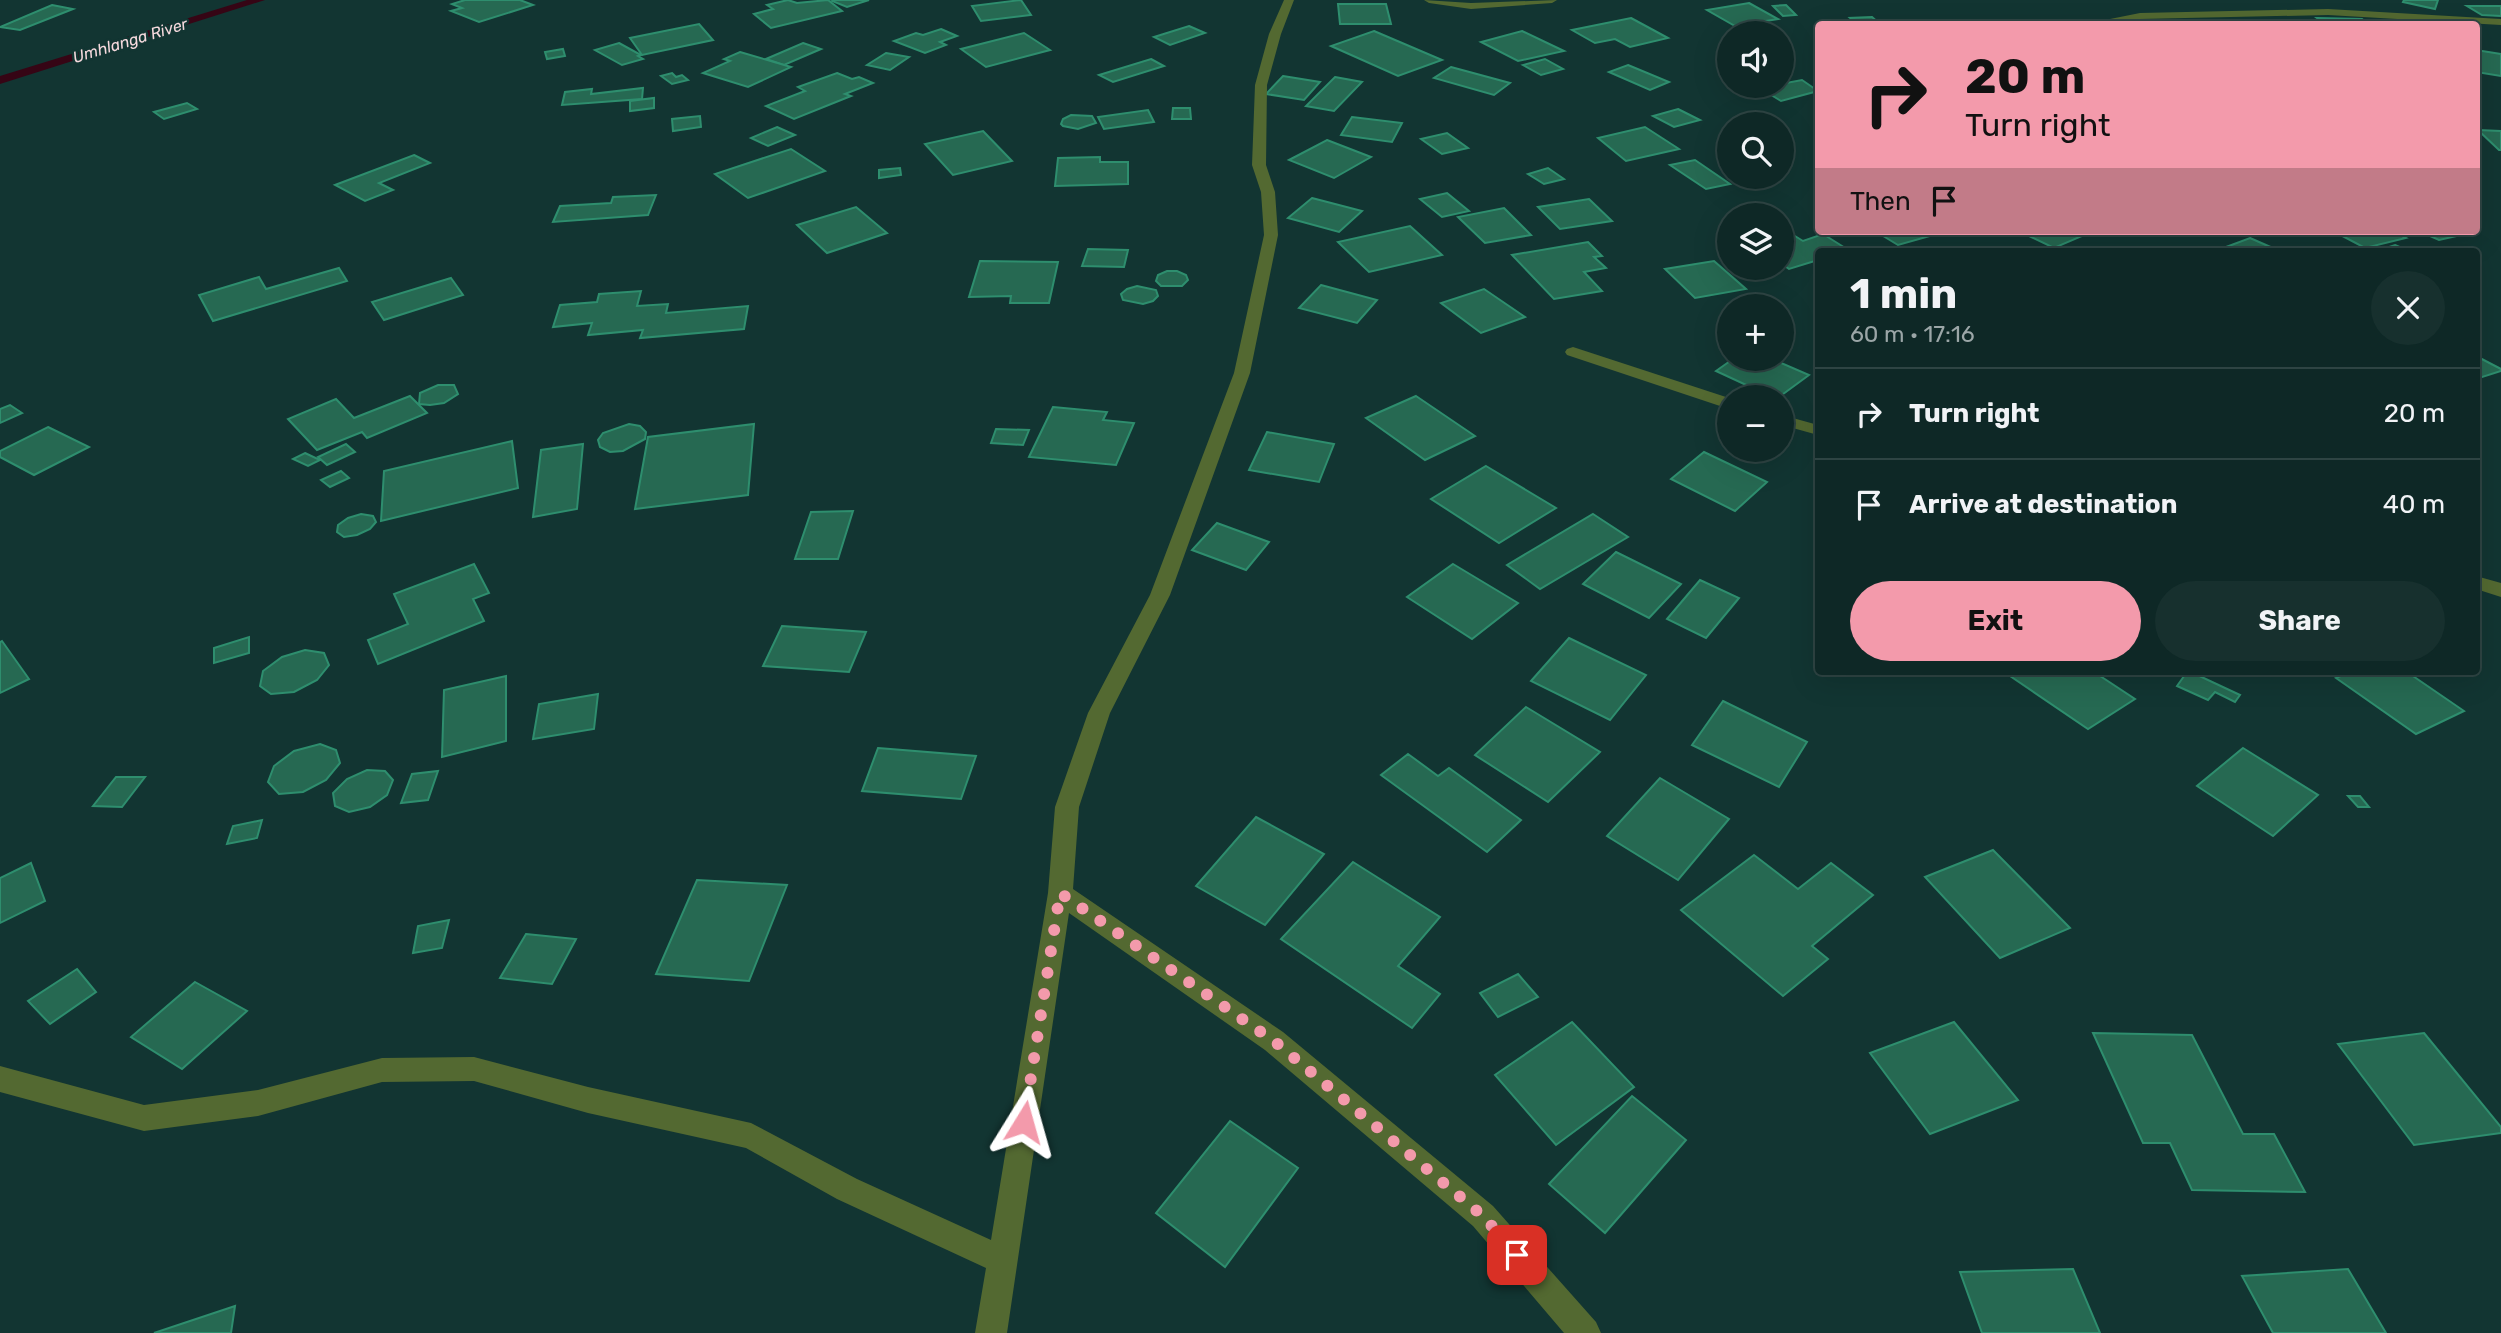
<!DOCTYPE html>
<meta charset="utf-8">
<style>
body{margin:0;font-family:Rubik,sans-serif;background:#17302e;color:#f1f3f6;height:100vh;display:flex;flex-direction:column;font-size:26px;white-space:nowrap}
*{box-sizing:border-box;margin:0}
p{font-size:23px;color:#9ba6a7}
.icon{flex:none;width:38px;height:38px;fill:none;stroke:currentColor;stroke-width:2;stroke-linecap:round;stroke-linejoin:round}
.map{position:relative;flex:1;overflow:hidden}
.details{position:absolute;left:1815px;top:248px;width:665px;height:427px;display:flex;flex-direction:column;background:#0e2826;border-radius:7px;box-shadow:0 7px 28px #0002,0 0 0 2px #2e4443}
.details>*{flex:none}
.top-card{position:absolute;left:1815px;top:21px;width:665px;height:214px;border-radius:7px;box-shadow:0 7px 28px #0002,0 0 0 2px #2e4443;background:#f39aab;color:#111;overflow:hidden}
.buttons{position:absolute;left:1717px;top:21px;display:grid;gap:14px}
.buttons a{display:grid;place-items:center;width:77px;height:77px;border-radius:50%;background:#0e2826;box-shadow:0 7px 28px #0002,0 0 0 2px #2e4443;font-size:35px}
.pin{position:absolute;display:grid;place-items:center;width:60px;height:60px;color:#fff;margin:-30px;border-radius:14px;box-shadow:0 4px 10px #0006}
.me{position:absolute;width:77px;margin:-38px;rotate:8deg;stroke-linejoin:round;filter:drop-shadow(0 0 5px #0008)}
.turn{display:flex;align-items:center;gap:24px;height:147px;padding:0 35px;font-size:32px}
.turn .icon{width:91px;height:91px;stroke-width:2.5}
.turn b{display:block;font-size:49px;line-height:60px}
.then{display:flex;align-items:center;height:66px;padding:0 35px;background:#0003;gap:14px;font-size:26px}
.round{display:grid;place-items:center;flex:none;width:74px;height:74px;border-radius:37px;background:#17302e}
.headline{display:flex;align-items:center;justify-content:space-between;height:119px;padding:0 35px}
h1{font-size:42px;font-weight:700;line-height:52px}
.button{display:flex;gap:14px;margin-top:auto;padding:14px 35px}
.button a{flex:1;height:80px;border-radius:42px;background:#f39aab;color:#111;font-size:28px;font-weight:700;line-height:80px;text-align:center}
.button a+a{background:#17302e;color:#f1f3f6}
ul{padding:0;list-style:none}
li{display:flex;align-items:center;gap:21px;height:91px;padding:0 35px;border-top:2px solid #2e4443}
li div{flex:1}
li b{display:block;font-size:26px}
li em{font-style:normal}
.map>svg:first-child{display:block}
</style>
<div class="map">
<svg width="2501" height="1333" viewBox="0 0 2501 1333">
<rect width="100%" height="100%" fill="#123532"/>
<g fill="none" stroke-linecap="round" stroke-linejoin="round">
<path fill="#360515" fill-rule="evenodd" d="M247,0h18l-265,84v-8z"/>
</g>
<g fill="#266952" stroke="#2e8e6e" stroke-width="2">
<path d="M465,0h55l13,5 -54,17 -28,-11 11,-3 -10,-4z"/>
<path d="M788,0l9,3 31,-3 14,11 -71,17 -17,-14 19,-5 -6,-4z"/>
<path d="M834,0h35l-22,7 -15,-6z"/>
<path d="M1021,0l10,15 -50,6 -9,-15z"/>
<path d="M2404,0h34l-3,9 -32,-7z"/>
<path d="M1749,3l29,16 -43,7 -28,-16z"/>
<path d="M1338,4h48l5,20h-51z"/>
<path d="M52,5l21,4 -53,21 -20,-3z"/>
<path d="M1786,5l10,10 -13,1 -10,-10z"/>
<path d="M2467,6h34v10l-19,-1z"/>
<path d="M1872,17l8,7h-23l-7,-6z"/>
<path d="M1631,18l37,20 -38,9 -15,-8 -20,4 -23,-13z"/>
<path d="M2317,18l45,1 6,5h-43z"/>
<path d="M699,24l14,16 -71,15 -12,-17z"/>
<path d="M1189,26l16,7 -35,12 -16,-8z"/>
<path d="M941,29l16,7 -17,6 6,3 -21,8 -31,-12 22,-8 7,2z"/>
<path d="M1374,31l68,29 -44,16 -67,-30z"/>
<path d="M1522,31l42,20 -46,10 -37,-19z"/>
<path d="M1024,33l26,17 -64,17 -25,-18z"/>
<path d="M619,43l22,12 -3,1 5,3 -21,6 -27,-15z"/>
<path d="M803,43l18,6 -37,16 -18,-6z"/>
<path d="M563,49l2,7 -18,3 -2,-7z"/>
<path d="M2476,50l25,4v22l-25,-4z"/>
<path d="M740,52l51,15 -43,20 -45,-14 27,-12 -6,-2z"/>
<path d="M886,53l23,4 -19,13 -23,-5z"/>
<path d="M1151,59l13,7 -51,16 -14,-7z"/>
<path d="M1545,59l18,10 -22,6 -18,-10z"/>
<path d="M1628,65l41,17 -19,8 -41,-18z"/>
<path d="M1451,67l59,16 -16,12 -60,-17z"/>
<path d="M672,73l4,4 6,-2 6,5 -16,4 -11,-8z"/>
<path d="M837,73l15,6 7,-2 14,6 -28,11 6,2 -57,23 -28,-13 39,-15 -7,-4z"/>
<path d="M1283,76l37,6 -16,18 -38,-6z"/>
<path d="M1335,77l27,5 -28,29 -28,-5z"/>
<path d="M1802,80l16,11 -37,10 -21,-13z"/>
<path d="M643,88l-1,11 -80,6 3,-13 27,-3 -1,5z"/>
<path d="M654,98v10l-24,3v-10z"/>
<path d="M187,103l10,6 -33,10 -10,-7z"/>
<path d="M1173,108h17l1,11h-19z"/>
<path d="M1678,109l22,11 -26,7 -21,-11z"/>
<path d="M1148,110l6,12 -50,7 -6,-12z"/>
<path d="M1071,115l21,1 4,7 -18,6 -15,-3 -2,-2 2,-5z"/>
<path d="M700,116l1,11 -28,4 -1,-12z"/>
<path d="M1352,117l50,6 -10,19 -51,-7z"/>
<path d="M777,127l18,8 -27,11 -17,-8z"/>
<path d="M1645,127l34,22 -53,12 -28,-23z"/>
<path d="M2478,130l23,1v19h-2z"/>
<path d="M983,131l29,30 -59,14 -28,-31z"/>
<path d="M1447,133l21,15 -26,6 -21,-15z"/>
<path d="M1327,140l44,17 -37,21 -45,-18z"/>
<path d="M791,149l34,22 -77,27 -33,-24z"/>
<path d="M414,155l16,8 -51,20 14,7 -28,11 -30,-16z"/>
<path d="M1100,157v5h28v22l-73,2 3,-28z"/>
<path d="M1695,160l35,24 -24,5 -36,-24z"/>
<path d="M900,168l1,7 -22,3v-8z"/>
<path d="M1548,168l16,11 -20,5 -16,-10z"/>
<path d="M1447,193l22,18 -27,6 -22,-18z"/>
<path d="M656,195l-8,20 -95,7 7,-16 51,-3 2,-6z"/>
<path d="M1312,198l50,13 -23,21 -51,-14z"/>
<path d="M1589,199l23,22 -52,8 -22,-22z"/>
<path d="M856,207l31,26 -60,20 -30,-28z"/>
<path d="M1504,208l27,27 -46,8 -27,-26z"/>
<path d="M1410,226l32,29 -73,17 -31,-30z"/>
<path d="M1782,228l21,13 20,-7 27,17 -32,1v8l-29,9 -7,-5z"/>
<path d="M1875,231h56l6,3 -39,11z"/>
<path d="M2037,231h48l4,2 -35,15 -27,-13z"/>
<path d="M2333,231h59l14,7 -41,10z"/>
<path d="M2446,231l11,5 -18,4 -18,-8z"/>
<path d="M2250,238l32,14 -64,-2z"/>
<path d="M1588,242l14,14 -8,1 12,11 -22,4 18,19 -48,8 -42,-44z"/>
<path d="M2395,245l16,7 -31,-2z"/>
<path d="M1088,249l40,1 -4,17 -42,-1z"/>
<path d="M980,261l78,1 -9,41h-39l1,-7 -42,1z"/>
<path d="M1714,261l32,28 -51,9 -30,-29z"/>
<path d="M339,268l8,13 -134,40 -14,-26 60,-18 7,12z"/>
<path d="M1167,271h10l9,4 2,5 -6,6h-21l-5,-5 2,-6z"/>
<path d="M451,278l12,17 -79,25 -12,-18z"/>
<path d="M1321,285l56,15 -20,23 -58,-15z"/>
<path d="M1137,286l19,4 2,6 -5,5 -10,3 -20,-4 -2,-6 6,-5z"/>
<path d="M1484,289l41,28 -44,16 -40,-30z"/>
<path d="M641,291l-4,15 31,-2 -2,9 82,-7 -4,23 -104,9 3,-8 -55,5 4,-12 -39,4 7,-22 37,-3 2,-8z"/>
<path d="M2476,356l25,13v2l-25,8z"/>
<path d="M1733,359h39l37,16 -30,22h-7l-56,-26z"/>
<path d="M438,385h16l4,9 -14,9 -14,2 -11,-1 1,-11z"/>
<path d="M410,396l17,17 -60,25 -5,-6 -45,18 -29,-31 48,-20 18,19z"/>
<path d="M1416,396l59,40 -50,24 -59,-42z"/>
<path d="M10,405l12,8 -22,10v-14z"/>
<path d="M1053,407l54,5 -4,8 31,3 -18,42 -87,-8z"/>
<path d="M629,424l11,2 6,6 -1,7 -22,12 -13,1 -10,-5 -2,-7 5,-7z"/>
<path d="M754,424l-6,71 -113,14 13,-72z"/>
<path d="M48,427l41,20 -55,28 -34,-18v-6z"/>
<path d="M996,429l33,1 -6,15 -32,-2z"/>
<path d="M1267,432l67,12 -15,38 -70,-12z"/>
<path d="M512,441l6,47 -137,33 3,-50z"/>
<path d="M346,444l9,8 -28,13 -9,-8z"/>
<path d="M583,444l-6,65 -44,8 8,-67z"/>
<path d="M1704,452l63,30 -32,29 -64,-32z"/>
<path d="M305,453l15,7 -12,6 -15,-7z"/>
<path d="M1486,466l70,42 -57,35 -68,-44z"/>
<path d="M341,471l8,7 -19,9 -9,-7z"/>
<path d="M853,511l-15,48h-43l16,-47z"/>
<path d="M361,514l12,2 3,6 -6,7 -13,6 -13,2 -7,-5 1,-7 10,-7z"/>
<path d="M1593,514l35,23 -88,52 -33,-24z"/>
<path d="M1217,523l52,19 -23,28 -54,-20z"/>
<path d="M1616,552l65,32 -32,34 -66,-34z"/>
<path d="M474,564l15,29 -16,6 11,22 -106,43 -10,-24 40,-16 -14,-30z"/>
<path d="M1453,564l65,39 -46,36 -65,-42z"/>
<path d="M1700,580l39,18 -33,40 -39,-19z"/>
<path d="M782,626l84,6 -17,40 -86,-6z"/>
<path d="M249,637v16l-35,10v-15z"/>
<path d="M1569,638l77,37 -36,45 -79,-39z"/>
<path d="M2,641l27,38 -29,14v-51z"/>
<path d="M305,650l19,3 5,12 -12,15 -23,12 -23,2 -11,-8 3,-15 19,-14z"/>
<path d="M2015,672h79l41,27 -47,30 -78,-53z"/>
<path d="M2187,672h4l49,23 -5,7 -20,-10 -7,8 -31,-14z"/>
<path d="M2350,672h57l57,39 -48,23 -80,-56z"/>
<path d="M506,676v65l-64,16 2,-67z"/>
<path d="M598,694l-4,35 -61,10 6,-35z"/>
<path d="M1723,701l84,41 -28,45 -87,-42z"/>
<path d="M1526,707l74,45 -52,50 -73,-47z"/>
<path d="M320,744l16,6 4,13 -14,17 -23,12 -24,2 -11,-12 6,-16 20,-15z"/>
<path d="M878,748l98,8 -15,43 -99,-8z"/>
<path d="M2243,748l75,47 -45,41 -76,-50z"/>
<path d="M1408,754l30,22 11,-8 72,52 -34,32 -106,-77z"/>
<path d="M367,770l18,1 8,9 -6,15 -17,12 -21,5 -14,-6 -2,-13 14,-14z"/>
<path d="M438,771l-10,29 -27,3 11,-29z"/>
<path d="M116,777h29l-23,30 -29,-1z"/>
<path d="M1660,778l69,41 -51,61 -71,-44z"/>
<path d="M2348,796h12l9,11h-11z"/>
<path d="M1256,817l68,37 -59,71 -69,-39z"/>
<path d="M262,820l-5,18 -30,6 6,-18z"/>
<path d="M1993,850l77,78 -70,30 -75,-81z"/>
<path d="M1754,855l44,34 33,-26 42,32 -61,51 16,13 -45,37 -102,-86z"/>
<path d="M1353,862l87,55 -42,49 42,28 -28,34 -131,-89z"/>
<path d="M31,863l14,38 -45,22v-45z"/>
<path d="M697,880l90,5 -38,96 -93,-7z"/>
<path d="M449,920l-7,28 -29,5 5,-27z"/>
<path d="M526,934l50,5 -24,45 -52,-6z"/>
<path d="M77,969l19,23 -46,32 -22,-23z"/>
<path d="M1518,974l20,23 -40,20 -18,-24z"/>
<path d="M195,982l52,29 -65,58 -51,-32z"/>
<path d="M1572,1022l62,65 -78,58 -61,-70z"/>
<path d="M1954,1022l64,78 -88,34 -60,-81z"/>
<path d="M2093,1033l99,2 51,99h31l31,58 -113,-2 -22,-47h-27z"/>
<path d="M2424,1033l77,94v6l-87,12 -76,-101z"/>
<path d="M1632,1096l54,44 -81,93 -56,-49z"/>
<path d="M1230,1121l68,47 -73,99 -69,-54z"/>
<path d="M2073,1269l27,64h-118l-22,-61z"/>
<path d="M2348,1269l38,64h-113l-31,-57z"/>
<path d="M235,1306l-4,27h-77z"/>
</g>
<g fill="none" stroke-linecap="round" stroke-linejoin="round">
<g fill="#536931" fill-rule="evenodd">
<path d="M1284,0h10l-13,34 -14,51 -1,80 9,27 3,43 -28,138 -80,222 -60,118 -31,94 -6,82 210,143 210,174 103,116 5,11h-37l-91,-107 -208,-176 -196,-137 -62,420h-32l11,-65 -149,-69 -91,-51 -158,-35 -114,-32 -92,1 -124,34 -114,15 -144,-39v-26l144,39 114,-15 124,-32 92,-1 114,30 163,36 106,56 134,61 57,-347 7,-86 33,-94 62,-118 84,-222 30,-138 -3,-43 -9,-27 3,-80 14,-51z"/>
<path d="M1424,0l47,3 86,-3 -5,3 -81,6 -42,-6z"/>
<path d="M2328,9l173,10v6l-173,-10 -188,4 -24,3 -6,-3 30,-6z"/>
<path d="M1573,347l156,51v11l-162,-54 -2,-3 2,-3z"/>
<path d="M1782,415l36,10v10l-36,-10z"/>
<path d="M2476,576l25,7v14l-25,-8z"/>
</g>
</g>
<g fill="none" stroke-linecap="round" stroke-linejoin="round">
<path stroke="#f39aab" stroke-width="12" stroke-dasharray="0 21.6" d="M1024,1122l36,-229 214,148 209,175 34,39"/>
</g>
<g text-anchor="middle" stroke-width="5" stroke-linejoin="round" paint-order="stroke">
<g font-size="16" font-style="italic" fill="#f6dade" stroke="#123532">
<text transform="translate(130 40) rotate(-17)" y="6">Umhlanga River</text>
</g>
</g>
</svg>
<div class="buttons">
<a><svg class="icon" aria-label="sound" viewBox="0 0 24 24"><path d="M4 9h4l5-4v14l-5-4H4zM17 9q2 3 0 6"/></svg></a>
<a><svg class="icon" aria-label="search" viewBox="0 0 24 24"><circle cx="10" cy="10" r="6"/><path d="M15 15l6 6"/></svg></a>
<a><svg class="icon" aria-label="layers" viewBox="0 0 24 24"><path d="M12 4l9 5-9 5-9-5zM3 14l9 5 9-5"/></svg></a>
<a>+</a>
<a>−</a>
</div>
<div class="pin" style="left:1517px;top:1255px;background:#d93025"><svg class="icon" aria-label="arrive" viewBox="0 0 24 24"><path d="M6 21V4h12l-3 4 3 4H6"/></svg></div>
<svg class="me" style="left:1024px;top:1122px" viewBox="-20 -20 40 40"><path d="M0-17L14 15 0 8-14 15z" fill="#f39aab" stroke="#fff" stroke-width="4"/></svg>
<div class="top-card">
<div class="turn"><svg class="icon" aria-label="right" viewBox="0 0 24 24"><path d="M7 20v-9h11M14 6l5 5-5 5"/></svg><div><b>20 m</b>Turn right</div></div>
<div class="then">Then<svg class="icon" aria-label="arrive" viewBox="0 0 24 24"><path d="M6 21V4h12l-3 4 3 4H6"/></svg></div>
</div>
<section class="details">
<div class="headline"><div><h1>1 min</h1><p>60 m · 17:16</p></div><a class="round"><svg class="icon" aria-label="close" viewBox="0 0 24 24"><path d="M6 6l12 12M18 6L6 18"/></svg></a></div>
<ul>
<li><svg class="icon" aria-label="right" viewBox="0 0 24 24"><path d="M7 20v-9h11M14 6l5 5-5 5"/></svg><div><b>Turn right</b></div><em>20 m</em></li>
<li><svg class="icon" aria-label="arrive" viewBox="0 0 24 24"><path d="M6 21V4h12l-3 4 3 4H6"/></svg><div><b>Arrive at destination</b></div><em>40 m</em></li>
</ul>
<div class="button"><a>Exit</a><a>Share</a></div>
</section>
</div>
